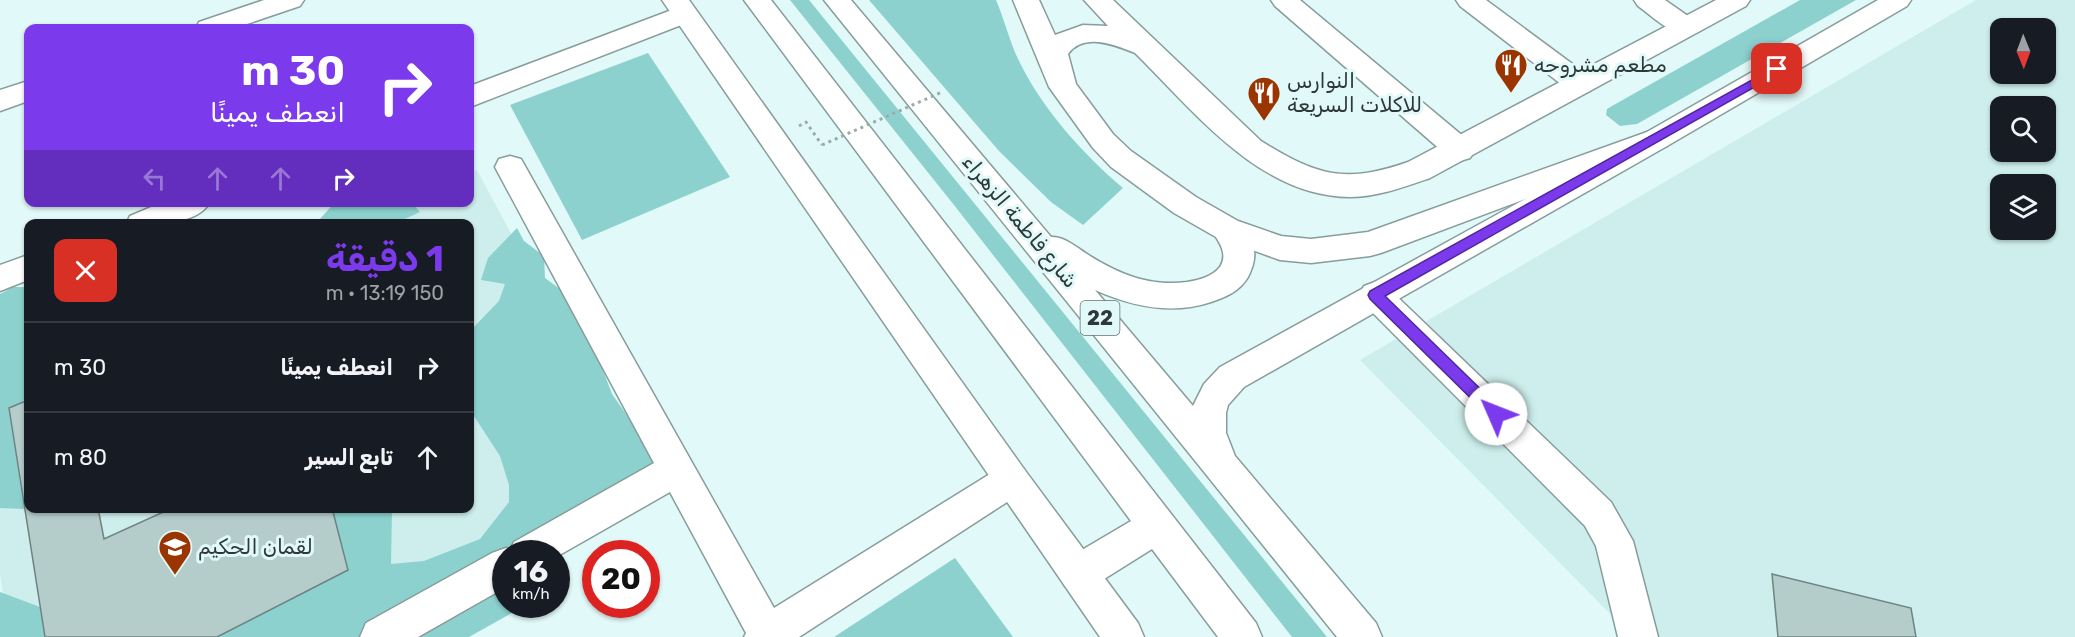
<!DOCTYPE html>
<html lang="ar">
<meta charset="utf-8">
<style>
body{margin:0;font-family:Rubik,"Noto Naskh Arabic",sans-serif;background:#20242c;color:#f1f3f6;direction:rtl;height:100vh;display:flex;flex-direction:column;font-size:22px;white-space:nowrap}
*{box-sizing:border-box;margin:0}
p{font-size:20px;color:#9ea1a6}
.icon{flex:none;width:33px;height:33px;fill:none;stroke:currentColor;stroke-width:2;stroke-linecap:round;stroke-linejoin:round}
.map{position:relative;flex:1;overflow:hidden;direction:ltr}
.details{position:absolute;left:24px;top:219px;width:450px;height:294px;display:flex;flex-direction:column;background:#171b24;border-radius:12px;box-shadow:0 2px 4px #0004;direction:rtl}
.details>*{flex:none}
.hud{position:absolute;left:24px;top:24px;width:450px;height:183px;border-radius:12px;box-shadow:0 2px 4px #0004;direction:rtl;background:#7c3aed;color:#fff;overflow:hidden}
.needle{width:39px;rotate:179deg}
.tools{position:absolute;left:1990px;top:18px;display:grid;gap:12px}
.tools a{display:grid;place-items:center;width:66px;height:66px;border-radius:12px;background:#171b24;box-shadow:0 2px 4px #0004;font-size:30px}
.speed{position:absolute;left:492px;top:540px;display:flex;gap:12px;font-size:30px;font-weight:700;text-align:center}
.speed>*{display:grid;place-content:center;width:78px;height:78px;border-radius:50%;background:#171b24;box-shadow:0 2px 4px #0004;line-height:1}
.speed small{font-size:15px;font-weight:400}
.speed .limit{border:9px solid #d22;background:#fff;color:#111}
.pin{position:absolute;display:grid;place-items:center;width:51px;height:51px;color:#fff;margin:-26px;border-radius:12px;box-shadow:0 3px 9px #0006}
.me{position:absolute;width:66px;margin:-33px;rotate:314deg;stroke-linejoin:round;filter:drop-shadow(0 0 4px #0008)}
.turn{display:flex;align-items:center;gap:21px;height:126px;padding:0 30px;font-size:27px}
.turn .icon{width:78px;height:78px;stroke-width:2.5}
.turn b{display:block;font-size:42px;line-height:51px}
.lanes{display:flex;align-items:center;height:57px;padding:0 30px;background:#0003;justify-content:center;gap:30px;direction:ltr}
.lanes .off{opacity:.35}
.round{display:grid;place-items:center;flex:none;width:63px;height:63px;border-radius:12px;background:#20242c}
.headline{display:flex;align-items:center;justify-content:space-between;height:102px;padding:0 30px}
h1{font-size:36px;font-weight:700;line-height:45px;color:#7c3aed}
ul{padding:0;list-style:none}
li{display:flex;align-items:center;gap:18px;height:90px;padding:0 30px;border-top:2px solid #363941}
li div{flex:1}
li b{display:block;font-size:22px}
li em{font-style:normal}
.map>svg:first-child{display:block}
</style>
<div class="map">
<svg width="2075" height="637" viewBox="0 0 2075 637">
<rect width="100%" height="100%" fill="#e1f9f8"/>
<g fill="#cdeeec" fill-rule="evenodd">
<path d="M1976,0h99v637h-442l-273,-277zM2001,28h45v46h-45zM2001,106h45v46h-45zM2001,184h45v46h-45z"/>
<path d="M477,170l158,296 -304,171h-321l-10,-62v-207l28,-12v152h442v-284l-122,-1 51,-20 71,-1v-29z"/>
</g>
<g fill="#8cd1ce">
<path d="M790,0h19l518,637h-35l-338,-432z"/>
<path d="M869,0h127c9,21 14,44 25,65 24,47 62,89 102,123l-40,37 -32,-23 -52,-51z"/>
<path d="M1800,0h56l-219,124 -17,2 -14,-11 1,-6 5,-3z"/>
<path d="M648,53l82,124 -148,63 -72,-135z"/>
<path d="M335,202l77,1 8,9 -24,11h-74l-2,-4z"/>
<path d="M517,228l7,13 20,15 1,22 19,14 34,65 14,37 44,63 -9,19 -91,78h-50v50l20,1 -57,32h-252l131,-67 -16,-61h60l-1,55 33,-3 56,-22 29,-37v-17l-9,-29 -30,-46v-79l29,-30 6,-17 -24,-4 7,-22z"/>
<path d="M13,287h15v111l-19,11 15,100 -24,-1v-214z"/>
<path d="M955,558l58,79h-179z"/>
<path d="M0,592l40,15 5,30h-45z"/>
</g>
<g fill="#b4ccca" stroke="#6d8382" stroke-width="1.5">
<path d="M28,400v108h70l6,31 68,-31h160l16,62 -131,67h-172l-36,-229z"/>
<path d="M1772,574l139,34 5,29h-138z"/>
</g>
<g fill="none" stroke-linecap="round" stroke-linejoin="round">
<g stroke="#879d9c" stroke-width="3">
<g id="minor">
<path d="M264,0h40l-4,6 -65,22h-39l3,-6z"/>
<path d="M1271,0h29l170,142 5,8 -5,8 -10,3 -10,-3 -175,-152z"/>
<path d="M1456,0h30l104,77 4,7 -4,7 -10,3 -10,-3 -110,-85z"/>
<path d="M1634,0h31l30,21 4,6 -4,6c-21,6 -40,-15 -57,-27z"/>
<path d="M685,5l9,3 4,6 -4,6 -224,87v-21z"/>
<path d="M28,81v20l-28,10v-21z"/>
<path d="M510,156l11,3 253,449 224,-139 13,-5 13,5 5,11 -5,11 -225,146h-55l2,-4 -76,-141 -114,65v-3h-50v33l-88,50h-58l6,-14 126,-70 14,-5 4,2 4,-8 140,-79 -159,-296 4,-8z"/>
<path d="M163,202h47c-14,25 -60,22 -84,22l4,-8z"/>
<path d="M28,255v25l-28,11v-26z"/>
<path d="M1375,282l11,4 225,216 22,39 25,96h-40l-22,-91 -11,-20 -221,-222 -5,-9 5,-9z"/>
</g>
</g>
<g stroke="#879d9c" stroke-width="3">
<g id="major">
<path d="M662,0h27l335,469 114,154 6,14h-44z"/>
<path d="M1013,0h26l16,35 28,-10 25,1 -24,-26h29l148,141c56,35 84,43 147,21l308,-162h34l-4,6 -316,172c-26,9 -53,19 -80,19 -90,0 -156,-86 -215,-144 -20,-8 -51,-21 -67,1l8,30 37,50 18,17 65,46 42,24 43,15 30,3 57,-7 279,-100 231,-132h33l-4,6 -240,140 -286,107 -11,3 -59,7 -31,-3 -64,-23 -42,-24 -63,-46 -18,-19 -44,-61z"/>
</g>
</g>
<g stroke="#879d9c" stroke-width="3">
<g id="highway">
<path d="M744,0h27l485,623 6,14h-44l-66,-88 -59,37 -14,5 -14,-5 -5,-13 5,-13 66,-39z"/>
<path d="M824,0h27l200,237c13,-1 25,10 36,17 31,20 63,33 100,28 12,-2 25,-5 33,-15 9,-14 -2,-26 -9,-38l5,-8 11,-4c12,4 17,9 23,21 7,13 5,25 -2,39 -8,14 -22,20 -37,25 -39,13 -78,5 -116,-12l98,116 11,-22 16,-17 427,-235 10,-3 10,3 5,7 -5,7 -423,241 -16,18 -2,8v20l9,23 141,167 6,14h-45z"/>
</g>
</g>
<path stroke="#9aacac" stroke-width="3" stroke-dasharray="3 4" stroke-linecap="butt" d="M799,126l7,-4 16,23"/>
<use href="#minor" fill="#fff" fill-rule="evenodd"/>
<use href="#major" fill="#fff" fill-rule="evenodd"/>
<use href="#highway" fill="#fff" fill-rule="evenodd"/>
<path stroke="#9aacac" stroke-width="3" stroke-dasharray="3 4" stroke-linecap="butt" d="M822,145l120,-53"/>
</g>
<path fill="#7c3aed" stroke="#51269a" stroke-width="1.5" d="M1777,66l6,3 -2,3 -396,224 116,113 2,5 -2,4 -5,2 -5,-2 -121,-119 -2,-4 2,-4z"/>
<defs>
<g id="restaurant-pin" transform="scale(1.725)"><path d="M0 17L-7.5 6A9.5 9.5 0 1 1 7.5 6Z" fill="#9a3500" stroke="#e1f9f8"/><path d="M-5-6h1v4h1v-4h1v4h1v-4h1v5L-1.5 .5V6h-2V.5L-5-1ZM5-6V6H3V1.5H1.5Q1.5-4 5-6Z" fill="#fff"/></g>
<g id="school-pin" transform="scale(1.725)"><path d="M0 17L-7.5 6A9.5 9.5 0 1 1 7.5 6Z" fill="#9a3500" stroke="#e1f9f8"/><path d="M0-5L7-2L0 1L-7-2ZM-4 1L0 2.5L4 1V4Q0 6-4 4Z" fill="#fff"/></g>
</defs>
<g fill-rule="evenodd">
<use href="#restaurant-pin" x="1511" y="65"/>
<use href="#restaurant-pin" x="1264" y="93"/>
<use href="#school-pin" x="175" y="547"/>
</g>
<g text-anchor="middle" stroke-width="6" stroke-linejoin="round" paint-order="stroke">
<rect fill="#e1f9f8" stroke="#647272" stroke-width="1.5" x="1080.5" y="301" width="39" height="34" rx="4.5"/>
<g font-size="20" font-weight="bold" fill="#2f3838">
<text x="1100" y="325">22</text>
</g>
<g font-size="21" fill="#2f3838" stroke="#e1f9f8" text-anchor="start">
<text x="1534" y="72">مطعم مشروحه</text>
<text x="1287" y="88">النوارس<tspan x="1287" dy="24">للاكلات السريعة</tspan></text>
<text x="198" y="554">لقمان الحكيم</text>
</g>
<g font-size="21" fill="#2f3838" stroke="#e1f9f8">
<text transform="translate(1020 221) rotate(50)" y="7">شارع فاطمة الزهراء</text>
</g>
</g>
</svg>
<div class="tools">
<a><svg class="needle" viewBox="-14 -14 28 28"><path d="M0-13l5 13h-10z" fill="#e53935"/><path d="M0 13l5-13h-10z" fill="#9ea1a6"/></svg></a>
<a><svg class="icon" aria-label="search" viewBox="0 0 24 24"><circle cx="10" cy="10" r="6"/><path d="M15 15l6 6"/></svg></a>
<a><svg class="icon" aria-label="layers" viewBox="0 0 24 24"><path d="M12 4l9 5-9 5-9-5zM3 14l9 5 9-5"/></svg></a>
</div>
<div class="speed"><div>16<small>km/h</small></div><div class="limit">20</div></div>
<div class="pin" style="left:1777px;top:69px;background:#d93025"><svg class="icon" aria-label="arrive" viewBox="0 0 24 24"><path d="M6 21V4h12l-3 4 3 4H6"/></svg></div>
<svg class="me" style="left:1496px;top:414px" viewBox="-20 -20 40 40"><circle r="19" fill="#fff"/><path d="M0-13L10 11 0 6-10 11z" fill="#7c3aed"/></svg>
<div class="hud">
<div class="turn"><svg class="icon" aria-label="right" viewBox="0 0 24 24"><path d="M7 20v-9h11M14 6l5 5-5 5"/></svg><div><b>30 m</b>انعطف يمينًا</div></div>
<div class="lanes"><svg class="icon off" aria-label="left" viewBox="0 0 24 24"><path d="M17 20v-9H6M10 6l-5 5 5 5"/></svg><svg class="icon off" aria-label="ahead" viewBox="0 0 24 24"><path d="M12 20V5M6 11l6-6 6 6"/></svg><svg class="icon off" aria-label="ahead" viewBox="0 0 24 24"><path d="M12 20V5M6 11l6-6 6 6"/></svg><svg class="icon" aria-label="right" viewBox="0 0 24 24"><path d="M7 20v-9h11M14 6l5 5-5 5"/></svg></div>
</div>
<section class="details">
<div class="headline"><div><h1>1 دقيقة</h1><p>150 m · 13:19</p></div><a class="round" style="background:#d93025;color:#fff"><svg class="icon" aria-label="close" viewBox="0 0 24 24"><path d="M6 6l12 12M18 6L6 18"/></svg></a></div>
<ul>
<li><svg class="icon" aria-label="right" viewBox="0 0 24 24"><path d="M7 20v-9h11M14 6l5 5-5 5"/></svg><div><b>انعطف يمينًا</b></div><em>30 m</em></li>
<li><svg class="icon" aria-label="ahead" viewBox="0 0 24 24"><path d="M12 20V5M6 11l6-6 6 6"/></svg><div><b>تابع السير</b></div><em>80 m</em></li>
</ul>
</section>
</div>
